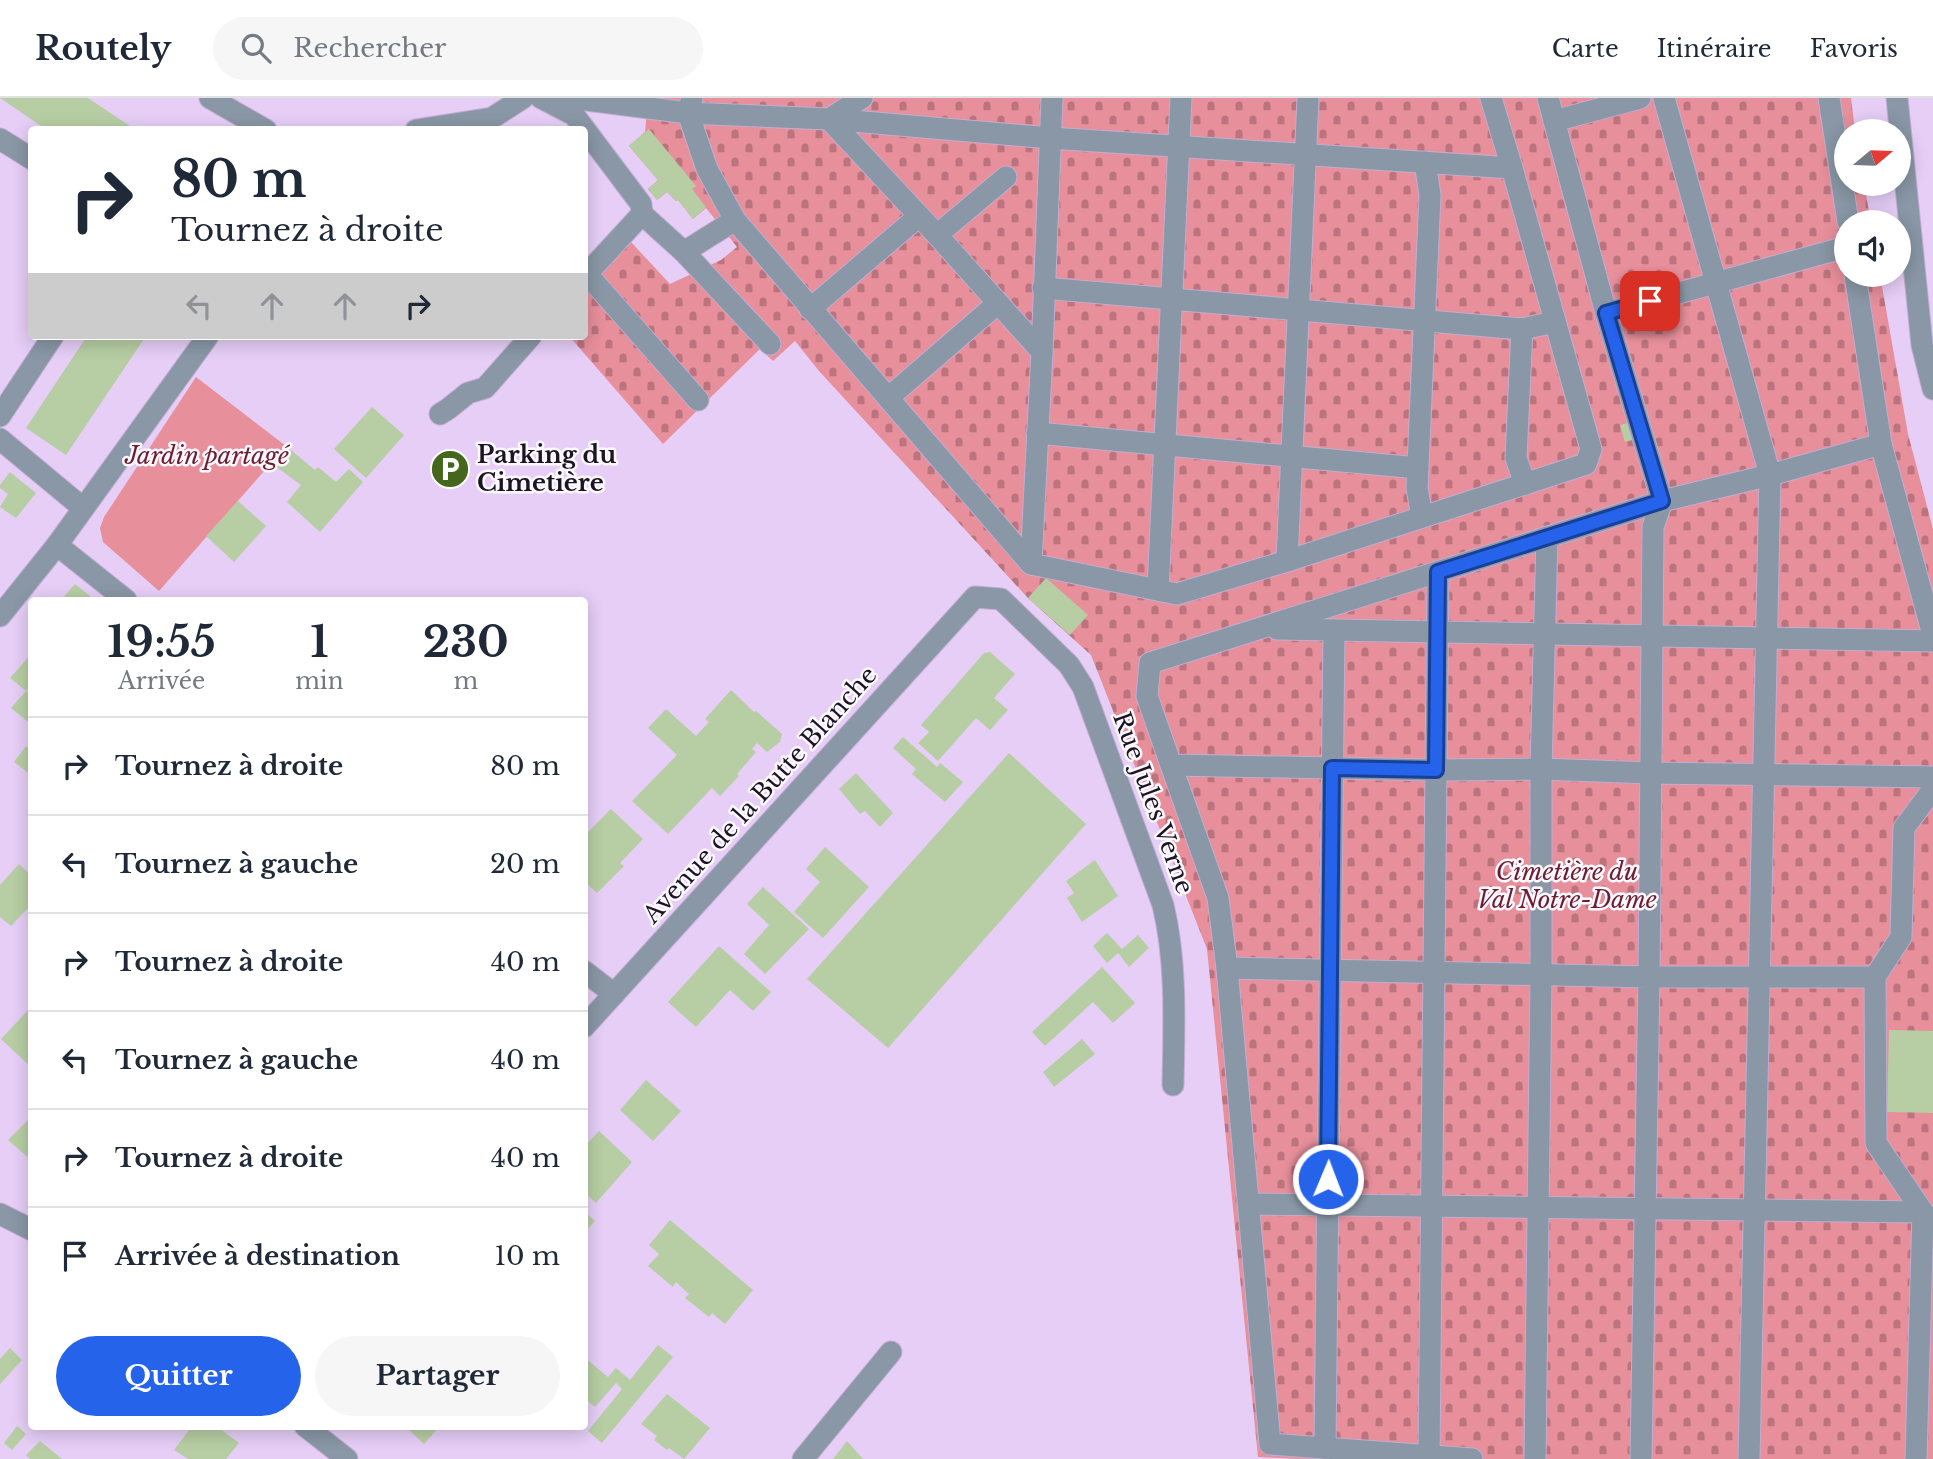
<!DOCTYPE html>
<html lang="fr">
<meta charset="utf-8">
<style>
body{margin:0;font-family:"Libre Baskerville",serif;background:#f6f6f7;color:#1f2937;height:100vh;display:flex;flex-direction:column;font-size:26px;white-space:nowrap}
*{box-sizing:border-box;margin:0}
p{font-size:23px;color:#747a83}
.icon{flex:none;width:38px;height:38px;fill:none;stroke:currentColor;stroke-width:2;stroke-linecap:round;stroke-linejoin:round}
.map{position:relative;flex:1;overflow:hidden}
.side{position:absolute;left:28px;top:499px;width:560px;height:833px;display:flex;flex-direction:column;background:#fff;border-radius:7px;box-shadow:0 4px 18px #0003}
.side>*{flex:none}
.guide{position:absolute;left:28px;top:28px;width:560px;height:214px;border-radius:7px;box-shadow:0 4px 18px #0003;background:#fff;color:#1f2937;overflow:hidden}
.needle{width:46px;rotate:71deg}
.buttons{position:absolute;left:1834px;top:21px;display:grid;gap:14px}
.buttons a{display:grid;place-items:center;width:77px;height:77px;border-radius:50%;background:#fff;box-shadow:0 4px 18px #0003;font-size:35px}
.pin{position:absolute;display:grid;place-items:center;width:60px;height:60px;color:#fff;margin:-30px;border-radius:14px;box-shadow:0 4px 10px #0006}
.me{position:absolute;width:77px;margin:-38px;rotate:1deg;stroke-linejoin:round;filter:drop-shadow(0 0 5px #0008)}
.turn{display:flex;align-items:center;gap:24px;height:147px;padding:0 28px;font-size:32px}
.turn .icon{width:91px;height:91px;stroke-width:2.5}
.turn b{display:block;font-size:49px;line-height:60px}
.lanes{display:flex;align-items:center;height:66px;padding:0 28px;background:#0003;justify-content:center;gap:35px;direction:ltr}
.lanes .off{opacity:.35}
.eta{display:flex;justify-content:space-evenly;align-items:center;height:119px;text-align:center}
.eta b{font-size:42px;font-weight:700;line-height:49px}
.button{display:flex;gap:14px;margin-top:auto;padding:14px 28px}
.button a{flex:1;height:80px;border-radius:42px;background:#2563eb;color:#fff;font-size:28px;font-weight:700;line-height:80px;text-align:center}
.button a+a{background:#f6f6f7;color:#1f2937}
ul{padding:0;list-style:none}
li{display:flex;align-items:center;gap:21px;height:98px;padding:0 28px;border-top:2px solid #e0e1e3}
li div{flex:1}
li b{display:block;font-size:26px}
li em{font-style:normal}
header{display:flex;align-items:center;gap:42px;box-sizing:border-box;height:98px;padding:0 35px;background:#fff;border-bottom:2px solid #e0e1e3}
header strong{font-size:33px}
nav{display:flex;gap:38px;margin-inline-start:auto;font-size:24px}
.search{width:490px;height:63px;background:#f6f6f7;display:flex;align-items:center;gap:18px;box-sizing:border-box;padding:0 24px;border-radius:38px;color:#747a83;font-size:26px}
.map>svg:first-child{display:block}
</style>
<header>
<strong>Routely</strong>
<div class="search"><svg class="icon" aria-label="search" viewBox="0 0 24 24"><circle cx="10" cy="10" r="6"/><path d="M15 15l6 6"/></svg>Rechercher</div>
<nav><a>Carte</a><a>Itinéraire</a><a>Favoris</a></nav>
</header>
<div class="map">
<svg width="1933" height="1361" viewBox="0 0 1933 1361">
<defs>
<pattern id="cemetery-stones" width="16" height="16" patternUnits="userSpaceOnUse" patternTransform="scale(1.75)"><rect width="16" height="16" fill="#e78f9b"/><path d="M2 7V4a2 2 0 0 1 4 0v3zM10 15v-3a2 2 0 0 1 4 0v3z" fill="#bb747e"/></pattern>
</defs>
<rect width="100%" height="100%" fill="#e6cef7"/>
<path fill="#e78f9b" d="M196,279l90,69 -127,145 -56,-49 -3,-14 4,-11z"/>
<path fill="url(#cemetery-stones)" d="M648,0h1203l4,33h-9v53h18l7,38h-25v53h34l28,159 25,95v930h-635l-40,-2 -51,-508 -116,-294 -63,-57 -209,-227 -24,-30 -22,20 -13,-12 -97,95 -94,-108h15l1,-44 46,-50 39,42 51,-24 16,-13 -31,-39 -13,11 -15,-19 -2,1 -9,-9 -10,8 -9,-11 10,-9 -29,-34 16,-14z"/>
<g fill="#b7cea4">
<path d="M0,0h88l48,32h-89z"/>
<path d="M649,31l47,57 -4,3 14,18 -13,12 -15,-19 -2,1 -9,-9 -10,8 -9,-11 10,-9 -29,-34z"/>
<path d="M87,238h59l-80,119 -40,-27z"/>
<path d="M372,309l32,28 -38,43 -32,-29z"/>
<path d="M1632,324l4,17 -11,3 -5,-17z"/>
<path d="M286,348l29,24 3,-3 18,15 13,-13 14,13 -43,50 -33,-30 14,-17 -30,-22z"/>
<path d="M10,374l26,21 -20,25 -16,-11 8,-13 -8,-6v-3z"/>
<path d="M238,403l28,25 -32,36 -28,-26z"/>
<path d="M1046,480l42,37 -18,20 -42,-37z"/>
<path d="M75,486l20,16h-34z"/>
<path d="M990,554l25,22 -21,24 14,12 -18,20 -14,-12 -38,43 -20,-18 11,-11 -8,-7 63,-72z"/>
<path d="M32,555v32l-6,6 -16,-13z"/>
<path d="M731,592l23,22 2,-1 26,23 -2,8 -13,10 -10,-9 -5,6 4,3 -19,22 2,2 -19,20 -8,-8 -44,46 -36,-33 45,-46 -29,-27 18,-19 30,27 13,-14 -4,-3z"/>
<path d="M26,593l6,4v30l-21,-17z"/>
<path d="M903,639l34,30 3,-4 23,19 -18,20 -33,-28 4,-5 -23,-21z"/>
<path d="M26,648l6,4v26l-18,-14z"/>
<path d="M1009,655l77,71 -198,224 -81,-69z"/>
<path d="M856,675l37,40 -13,14 -15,-16 -5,3 -21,-25z"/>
<path d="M611,711l32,30 -23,24 4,3 -27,27 -13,-12v-45z"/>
<path d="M825,749l44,40 -46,51 -29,-26 26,-30 -14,-13z"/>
<path d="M1095,762l23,36 -36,26 -15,-24 7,-5 -8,-12z"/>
<path d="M19,766l13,12v28l-21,22 -11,-9v-32z"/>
<path d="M763,789l46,42 -44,45 -21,-20 25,-29 -22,-21z"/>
<path d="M1107,835l15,16 16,-14 11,13 -20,19 -11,-14 -11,10 -14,-17z"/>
<path d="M719,848l52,46 -18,19 -23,-21 -34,37 -28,-25z"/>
<path d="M1102,869l33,36 -22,20 -20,-21 -48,44 -13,-14z"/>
<path d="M32,908v62l-31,-29z"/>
<path d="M1889,932l44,1v82l-46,-1z"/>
<path d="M1082,941l13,15 -41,33 -11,-15z"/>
<path d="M646,982l35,31 -28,30 -33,-31z"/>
<path d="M32,1018v45l-24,-21z"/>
<path d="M599,1033l33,31 -36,41 -12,-11v-45z"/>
<path d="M584,1113l11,10 -11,12z"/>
<path d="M670,1122l83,70 -28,34 -13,-11 -3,4 -24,-19 4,-4 -13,-12 -3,5 -25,-21 11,-12 -10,-9z"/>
<path d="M658,1247l15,12 -71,86 -14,-12 34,-42 -6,-6 -21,24 -11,-9v-41l24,20 8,-9 14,12z"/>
<path d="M10,1250l12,12 -22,24v-25z"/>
<path d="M667,1296l43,34 -26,31 -15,-11 -2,2 -13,-10 3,-4 -16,-12z"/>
<path d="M17,1328l9,8 -14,16 -8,-7z"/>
<path d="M192,1328h24l23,17 -13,16h-38l-14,-9z"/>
<path d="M405,1328h35l-16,18z"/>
<path d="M40,1343l22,18h-32l-4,-4z"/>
<path d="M847,1343l16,18h-30z"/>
</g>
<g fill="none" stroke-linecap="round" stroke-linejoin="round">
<g stroke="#c2add1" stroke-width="23">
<g id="lane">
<path d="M541,0l33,17 67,89 1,10 -58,63"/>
<path d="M571,0l117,15 141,6 221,19 462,30 79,281 -5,15 -299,97 -110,33 -146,-30 -296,-344 -28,-51 -19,-56 4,-15"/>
<path d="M862,0l-33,21 108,116 105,117 -11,212"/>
<path d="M1491,0l21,70"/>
<path d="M1548,0l58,215 56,188 108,-26 111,-31 -26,-169"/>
<path d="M1664,0l106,377 -21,984"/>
<path d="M1829,0l19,124"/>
<path d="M1554,23l86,-23"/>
<path d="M642,116l42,38"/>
<path d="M735,122l-51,32 86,92"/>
<path d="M937,137l69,-58"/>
<path d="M587,176l111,126"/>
<path d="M1043,190l479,41 33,-7"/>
<path d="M810,211l109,-93"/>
<path d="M1606,215l240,-66"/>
<path d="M1522,231l-6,129 9,26"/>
<path d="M1042,254l10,-254"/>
<path d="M888,300l110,-95"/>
<path d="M440,316l8,-5 20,-16 17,-5 46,-52"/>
<path d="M1037,335l381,35"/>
<path d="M1881,346l52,191"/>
<path d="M1662,403l-512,162 -3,33 24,69 265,5 105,-1 110,4 282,4"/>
<path d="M1662,403l-9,26 -4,450h226l26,-40 3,-109 29,-39"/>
<path d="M1422,419l-5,-29 13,-293 -5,-33"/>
<path d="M1287,463l21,-463"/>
<path d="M1158,492l23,-492"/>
<path d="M1277,531l656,12"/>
<path d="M1171,667l47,133 9,70 43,476 202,15"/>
<path d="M1227,870l422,9 -8,482"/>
<path d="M1875,879l1,166 47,69 -7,247"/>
<path d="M1249,1106l674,8"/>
<path d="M1325,1350l9,-818"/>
<path d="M1429,1358l9,-884"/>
<path d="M803,1361l88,-107"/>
<path d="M1535,1361l6,-484v-206l6,-232"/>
</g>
</g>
<g stroke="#c2add1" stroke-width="23">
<g id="street">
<path d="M210,0l56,32"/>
<path d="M1897,0l25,247 11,44"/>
<path d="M416,32l76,-12 31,-20"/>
<path d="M0,41l32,20"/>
<path d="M0,318l53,-80"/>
<path d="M0,341l83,69"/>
<path d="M57,447l69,55"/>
<path d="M0,518l57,-71 151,-209"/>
<path d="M584,873l30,23"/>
<path d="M584,929l391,-430 26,2 68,66 14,22 80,218c14,58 11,120 10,180"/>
<path d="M0,1116l32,16"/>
<path d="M305,1328l42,33"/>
</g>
</g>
<use href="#lane" stroke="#8997a6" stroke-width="21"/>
<use href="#street" stroke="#8997a6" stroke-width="21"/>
</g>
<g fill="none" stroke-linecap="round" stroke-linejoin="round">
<g stroke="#184099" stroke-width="18">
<path id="route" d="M1328,1081l4,-411 104,2 2,-198 224,-71 -56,-188 44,-12"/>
</g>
<use href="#route" stroke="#2563eb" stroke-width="12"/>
</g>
<defs>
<g id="parking-disc" transform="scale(2.0125)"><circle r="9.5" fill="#44661d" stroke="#fbf9fd"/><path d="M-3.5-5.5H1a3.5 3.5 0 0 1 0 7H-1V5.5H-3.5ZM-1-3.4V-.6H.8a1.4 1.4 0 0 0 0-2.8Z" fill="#fff"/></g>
</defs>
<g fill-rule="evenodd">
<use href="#parking-disc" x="450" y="371"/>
</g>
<g text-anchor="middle" stroke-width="5" stroke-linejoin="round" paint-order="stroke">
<g font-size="24" font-weight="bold" fill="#1d1423" stroke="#fbf9fd" text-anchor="start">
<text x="477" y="365">Parking du<tspan x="477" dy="28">Cimetière</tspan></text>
</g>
<g font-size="24" font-style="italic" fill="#6e1d30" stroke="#fbf9fd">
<text x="207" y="366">Jardin partagé</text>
<text x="1567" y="782">Cimetière du<tspan x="1567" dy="28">Val Notre-Dame</tspan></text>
</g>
<g font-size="24" fill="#1d1423" stroke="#fbf9fd">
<text transform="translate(760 697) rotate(-48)" y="8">Avenue de la Butte Blanche</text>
<text transform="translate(1153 705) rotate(70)" y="8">Rue Jules Verne</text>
</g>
</g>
</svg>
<div class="buttons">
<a><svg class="needle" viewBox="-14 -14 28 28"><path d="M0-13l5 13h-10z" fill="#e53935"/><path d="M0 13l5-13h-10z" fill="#747a83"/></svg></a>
<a><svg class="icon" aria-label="sound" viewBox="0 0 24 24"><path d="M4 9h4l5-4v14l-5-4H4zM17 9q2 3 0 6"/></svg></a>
</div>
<div class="pin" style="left:1650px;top:203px;background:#d93025"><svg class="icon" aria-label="arrive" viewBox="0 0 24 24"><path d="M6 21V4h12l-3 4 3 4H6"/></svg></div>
<svg class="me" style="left:1328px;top:1081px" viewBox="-20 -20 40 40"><circle r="17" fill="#2563eb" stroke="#fff" stroke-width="3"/><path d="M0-11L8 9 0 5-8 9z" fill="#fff"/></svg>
<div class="guide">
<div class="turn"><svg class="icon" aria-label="right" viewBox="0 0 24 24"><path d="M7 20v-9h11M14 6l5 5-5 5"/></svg><div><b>80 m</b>Tournez à droite</div></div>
<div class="lanes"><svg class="icon off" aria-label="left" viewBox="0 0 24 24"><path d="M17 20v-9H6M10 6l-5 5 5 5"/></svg><svg class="icon off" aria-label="ahead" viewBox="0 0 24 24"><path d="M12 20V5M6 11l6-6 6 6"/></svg><svg class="icon off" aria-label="ahead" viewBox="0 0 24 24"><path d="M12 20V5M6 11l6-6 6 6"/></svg><svg class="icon" aria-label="right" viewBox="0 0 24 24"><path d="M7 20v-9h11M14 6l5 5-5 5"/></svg></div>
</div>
<section class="side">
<div class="eta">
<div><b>19:55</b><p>Arrivée</p></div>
<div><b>1</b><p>min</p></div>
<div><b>230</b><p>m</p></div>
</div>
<ul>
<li><svg class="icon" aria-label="right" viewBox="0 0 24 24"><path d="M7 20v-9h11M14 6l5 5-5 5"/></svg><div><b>Tournez à droite</b></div><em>80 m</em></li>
<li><svg class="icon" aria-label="left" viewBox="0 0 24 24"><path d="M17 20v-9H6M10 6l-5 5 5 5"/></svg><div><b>Tournez à gauche</b></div><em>20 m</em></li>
<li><svg class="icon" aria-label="right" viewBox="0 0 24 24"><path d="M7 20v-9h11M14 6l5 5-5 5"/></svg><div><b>Tournez à droite</b></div><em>40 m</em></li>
<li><svg class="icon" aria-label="left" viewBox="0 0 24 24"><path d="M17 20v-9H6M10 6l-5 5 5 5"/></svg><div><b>Tournez à gauche</b></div><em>40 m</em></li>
<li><svg class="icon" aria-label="right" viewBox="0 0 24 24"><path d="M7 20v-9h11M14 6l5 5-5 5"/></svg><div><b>Tournez à droite</b></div><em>40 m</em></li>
<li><svg class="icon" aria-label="arrive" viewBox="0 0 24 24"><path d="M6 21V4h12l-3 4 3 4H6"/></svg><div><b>Arrivée à destination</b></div><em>10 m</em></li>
</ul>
<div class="button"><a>Quitter</a><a>Partager</a></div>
</section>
</div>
